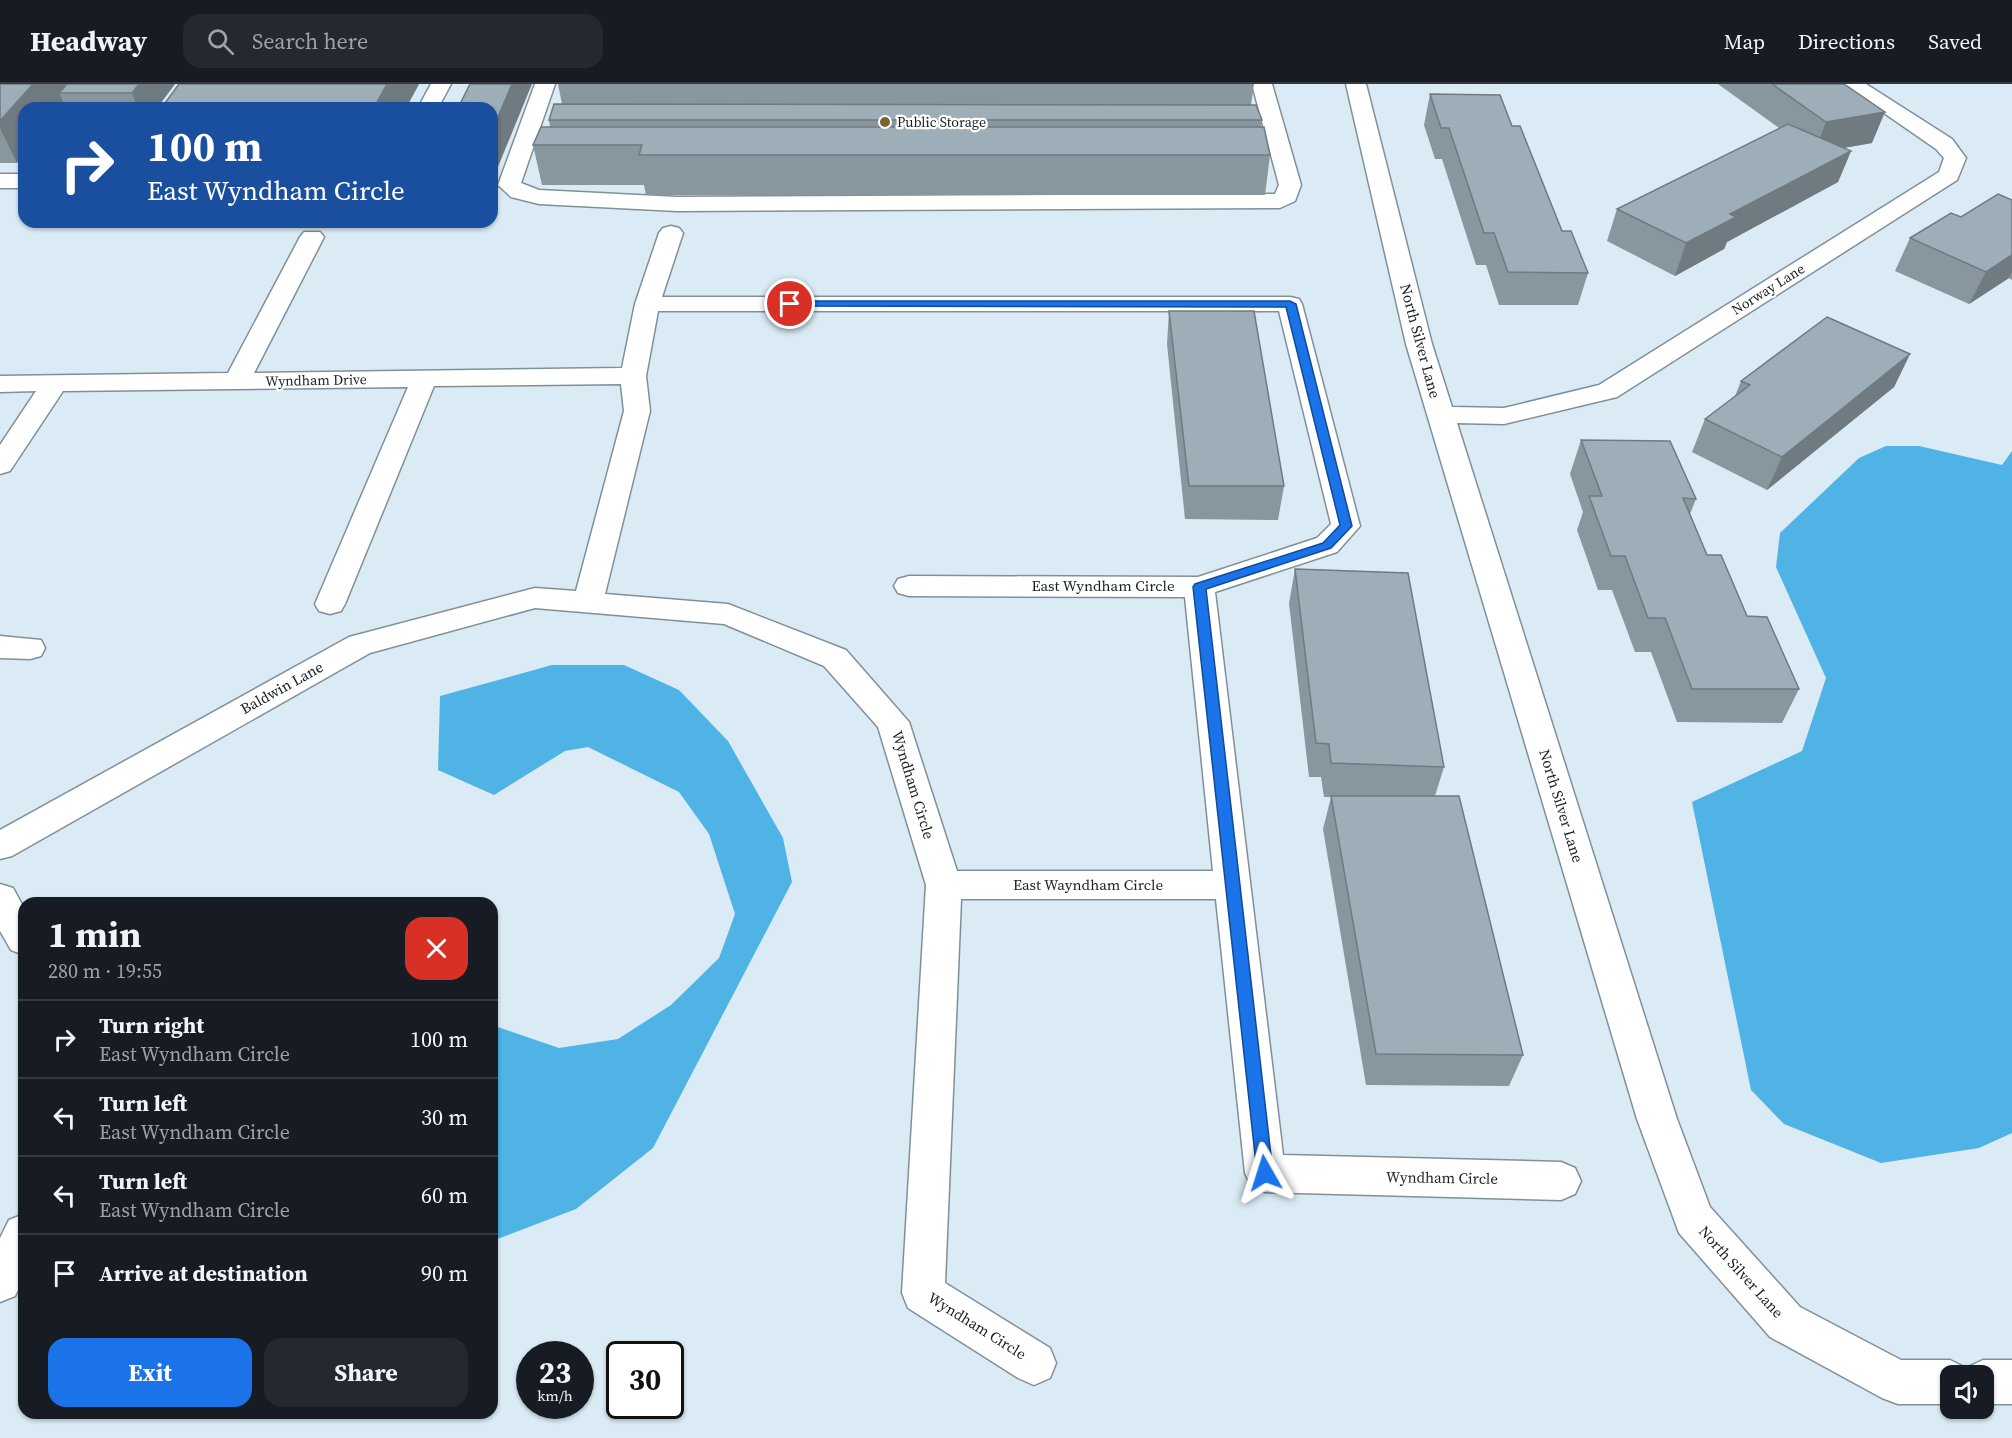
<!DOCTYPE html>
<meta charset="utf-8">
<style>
body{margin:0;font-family:"Source Serif 4",serif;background:#242831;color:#f1f3f6;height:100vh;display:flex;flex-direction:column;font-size:22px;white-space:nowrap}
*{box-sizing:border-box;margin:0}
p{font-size:20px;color:#9ea1a6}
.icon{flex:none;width:33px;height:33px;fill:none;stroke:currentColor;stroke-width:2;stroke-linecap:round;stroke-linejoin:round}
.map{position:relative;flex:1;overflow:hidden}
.drawer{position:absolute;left:18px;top:813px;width:480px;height:522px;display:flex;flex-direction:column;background:#171b24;border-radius:18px;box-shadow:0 2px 4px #0004}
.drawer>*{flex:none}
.hud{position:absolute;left:18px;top:18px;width:480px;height:126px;border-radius:18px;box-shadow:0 2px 4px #0004;background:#1a4fa0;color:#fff;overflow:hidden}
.fabs{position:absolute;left:1940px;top:1281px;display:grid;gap:12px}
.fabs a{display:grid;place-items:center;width:54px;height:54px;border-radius:12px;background:#171b24;box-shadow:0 2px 4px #0004;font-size:30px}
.speed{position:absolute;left:516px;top:1257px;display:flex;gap:12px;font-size:30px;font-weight:700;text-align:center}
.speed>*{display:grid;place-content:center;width:78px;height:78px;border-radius:50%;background:#171b24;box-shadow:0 2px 4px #0004;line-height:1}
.speed small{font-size:15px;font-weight:400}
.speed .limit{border:3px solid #111;border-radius:9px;background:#fff;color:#111}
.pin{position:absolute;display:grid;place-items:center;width:51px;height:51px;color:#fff;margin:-26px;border:3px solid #fff;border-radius:50%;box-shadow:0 2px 6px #0007}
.me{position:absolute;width:66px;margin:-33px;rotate:354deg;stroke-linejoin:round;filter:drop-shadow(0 0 4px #0008)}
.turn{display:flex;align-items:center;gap:21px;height:126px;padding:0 30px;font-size:27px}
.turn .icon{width:78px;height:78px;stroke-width:2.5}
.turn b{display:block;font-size:42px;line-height:51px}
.round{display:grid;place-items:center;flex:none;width:63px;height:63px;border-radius:18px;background:#242831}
.summary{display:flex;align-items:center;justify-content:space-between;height:102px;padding:0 30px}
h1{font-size:36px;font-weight:700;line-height:45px}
.cta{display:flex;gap:12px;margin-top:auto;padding:12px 30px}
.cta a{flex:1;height:69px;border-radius:18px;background:#1a73e8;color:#fff;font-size:24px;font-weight:700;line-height:69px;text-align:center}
.cta a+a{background:#242831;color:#f1f3f6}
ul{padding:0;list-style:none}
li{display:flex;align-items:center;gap:18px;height:78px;padding:0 30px;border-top:2px solid #363941}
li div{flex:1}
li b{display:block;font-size:22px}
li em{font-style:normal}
header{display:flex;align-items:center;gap:36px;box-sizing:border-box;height:84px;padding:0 30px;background:#171b24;border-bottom:2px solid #363941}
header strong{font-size:28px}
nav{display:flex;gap:33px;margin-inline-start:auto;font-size:21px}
.search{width:420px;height:54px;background:#242831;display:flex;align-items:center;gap:15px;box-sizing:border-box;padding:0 21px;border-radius:18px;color:#9ea1a6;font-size:22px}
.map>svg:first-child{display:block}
</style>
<header>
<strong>Headway</strong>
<div class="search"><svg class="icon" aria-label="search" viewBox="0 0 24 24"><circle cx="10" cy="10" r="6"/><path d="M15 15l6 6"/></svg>Search here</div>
<nav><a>Map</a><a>Directions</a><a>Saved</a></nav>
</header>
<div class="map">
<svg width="2012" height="1354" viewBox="0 0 2012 1354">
<rect width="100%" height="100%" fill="#daebf5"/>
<g fill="#4fb3e5">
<path d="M1886,362h33l83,19 10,-14v682l-33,15 -98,15 -97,-39 -33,-34 -59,-288 110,-51 24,-73 -50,-111 4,-34 79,-75z"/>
<path d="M552,581h72l55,25 49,51 55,97 9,44 -139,266 -77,61 -84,32v-216l67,23 59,-9 53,-34 48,-47 16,-44 -26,-80 -30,-42 -91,-45 -23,4 -71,44 -56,-25 2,-74z"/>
</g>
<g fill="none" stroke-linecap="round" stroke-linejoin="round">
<g stroke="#809099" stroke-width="3">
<g id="minor">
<path d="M431,0h20l-13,24h-20z"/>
<path d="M535,0h20l-34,99 18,7 138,7 598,-3 4,-9 -27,-101h20l29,101 -6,16 -15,7 -603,3 -138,-7 -28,-7 -13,-12z"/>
<path d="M1346,0h20l66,260 20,63 52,1 95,-23 340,-213 5,-14 -8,-9 -94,-65h24l86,55 14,19 -9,22 -340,217 -113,27 -47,-1 220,696 33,88 90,100 101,53h49l16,8 17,-8h29v44h-29v-28h-33v28h-52l-16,-6 -112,-61 -91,-104 -42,-114 -231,-775z"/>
<rect x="0" y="90" width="24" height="14"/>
<path d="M671,142l8,2 4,5 -21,64h628l9,2 3,5 58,222 -23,26 -122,40 68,563 278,7 14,6 6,13 -6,13 -14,6 -296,-8 -14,-6 -6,-13 -29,-274h-255l-16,384 105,65 6,15 -6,15 -16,7 -16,-7 -110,-70 -6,-15 24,-408 -48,-158 -54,-61 -100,-42 -189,-16 -165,45 -358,203 -12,3v-29l349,-193 186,-49 41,3 48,-180 -3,-27 -187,2 -89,218 -4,7 -11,3 -11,-3 -4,-7 93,-217 -345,4 -53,80 -10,3v-29l36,-54 -36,1v-16l228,-3 72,-136 4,-5h16l4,5 -70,136 368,-5 13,-64 24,-71 4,-5zM658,227h621l52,213 -14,14 -119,39 -289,-1 -11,3 -4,7 4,7 11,3 276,1 28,274h-256l-48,-149 -63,-72 -118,-46 -123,-10 45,-183 -4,-35z"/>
<path d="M0,552l41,4 4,8 -4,8 -11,3 -30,-1z"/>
<path d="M0,800l13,4 11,20v47l-13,-5 -11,-19z"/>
<path d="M24,1130v64l-9,18 -15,6v-64l9,-18z"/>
</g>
</g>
<use href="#minor" fill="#fff" fill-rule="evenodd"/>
</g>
<g fill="#88969e">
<path d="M0,0h175l-18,24h-91l-1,-2 -2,2h-39l-7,55h-17z"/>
<path d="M179,0h240l-13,24h-239l-2,-5z"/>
<path d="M558,0h696l-3,21 11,15 -1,7 9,28 -5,40h-619l-2,-10h-102l-9,-40 17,-18 -1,-7 13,-16z"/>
<path d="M1718,0h126l28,59 -28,5 7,3 -13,31 -111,60 -3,7 -49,27 -68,-35 10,-32 162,-81z"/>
<path d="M1430,10l82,32 50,105 26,42 -10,32h-79l-13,-40h-10l-34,-106h-7l-11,-34z"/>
<path d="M2012,116v80l-3,-2 -40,26 -74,-33 15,-33 51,-21z"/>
<path d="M1169,227l115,175 -6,34 -93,-1 -18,-175z"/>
<path d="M1910,270l-16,33 -127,103 -75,-38 13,-33 30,-23 6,-15z"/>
<path d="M1581,356l115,59 -6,15 17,41 40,61 52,73 -17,34 -105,-1 -26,-70h-16l-23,-62h-14l-21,-60 6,-18 -13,-38z"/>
<path d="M1295,485l149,198 -9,29 88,259 -14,31 -143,-1 -43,-256 8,-32h-7l-3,-20h-12l-20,-174z"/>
</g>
<g fill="#6f7a81">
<path d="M33,0h48l-22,9 6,13 -2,2h-39v47l-7,8 -17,-35v-7z"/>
<path d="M139,0h36l-18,24h-19l-6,-15z"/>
<path d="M387,0h32l-13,24h-29l-1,-4z"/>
<path d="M512,0h20l-39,95 -1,-4v-44z"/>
<path d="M1885,28l-13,31 -58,10 12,-31z"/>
<path d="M1851,67l-13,31 -111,60 -3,7 -49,27 11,-33 44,-29z"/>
<path d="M2012,171v17l-3,6 -40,26 17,-32z"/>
<path d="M1910,270l-16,33 -127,103 15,-33z"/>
</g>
<g fill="#9eaeb8" stroke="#6f7a81" stroke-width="1.5">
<path d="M0,0h33l-33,37z"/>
<path d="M67,0h72l-7,9h-73z"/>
<path d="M179,0h208l-11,20 -211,-1z"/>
<path d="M470,0h42l-20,47v-23h-34z"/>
<path d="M1772,0h72l41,28 -59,10z"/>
<path d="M1430,10l70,1 12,31h8l42,105h9l17,42 -80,-1 -14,-39h-10l-35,-105h-8z"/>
<path d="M554,20l702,1 6,15h-713z"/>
<path d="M1788,40l63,27 -121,63 6,3 -50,26 -69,-34z"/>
<path d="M541,43h723l6,28h-631l3,-10h-109z"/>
<path d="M1998,110l14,6v55l-26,17 -76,-34 41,-25 10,4z"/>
<path d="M1169,227h85l30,175h-95z"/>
<path d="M1827,233l83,37 -128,103 -77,-38 45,-34 -9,-4z"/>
<path d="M1581,356l89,1 26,58 -13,-1 24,57h14l26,61 20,1 32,72h-107l-27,-71h-17l-23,-62h-14l-22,-60h13z"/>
<path d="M1295,485l113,4 36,194 -113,-4 -2,-19 -13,-1z"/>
<path d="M1331,712h128l64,259 -147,-1z"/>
</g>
<path fill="#1a73e8" stroke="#114b97" stroke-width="1.5" d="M790,217h500l6,3 56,222 -21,22 -125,41 67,584 -2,6 -6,2 -6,-2 -2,-6 -64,-586 2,-3 128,-41 17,-18 -54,-218 -499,-1v-4z"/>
<circle fill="#7b6334" stroke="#fff" stroke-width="2" cx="885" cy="38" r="6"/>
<g text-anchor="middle" stroke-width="4.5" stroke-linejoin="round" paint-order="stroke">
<g font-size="14" fill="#1a2124" stroke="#fff" text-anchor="start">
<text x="897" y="43">Public Storage</text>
</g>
<g font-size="14" fill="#1a2124" stroke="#fff">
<text transform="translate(1768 205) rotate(-32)" y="5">Norway Lane</text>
<text transform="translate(316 296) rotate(-1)" y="5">Wyndham Drive</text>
</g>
<g font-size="15" fill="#1a2124" stroke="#fff">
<text transform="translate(1420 257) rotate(75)" y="5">North Silver Lane</text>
<text x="1103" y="507">East Wyndham Circle</text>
<text transform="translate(282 604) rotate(-29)" y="5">Baldwin Lane</text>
<text transform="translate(913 701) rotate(73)" y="5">Wyndham Circle</text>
<text transform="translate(1561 722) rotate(73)" y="5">North Silver Lane</text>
<text x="1088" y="806">East Wayndham Circle</text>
<text transform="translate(1442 1094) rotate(1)" y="5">Wyndham Circle</text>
<text transform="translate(1741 1188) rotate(48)" y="5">North Silver Lane</text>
<text transform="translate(977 1242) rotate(32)" y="5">Wyndham Circle</text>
</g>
</g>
</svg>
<div class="fabs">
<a><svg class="icon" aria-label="sound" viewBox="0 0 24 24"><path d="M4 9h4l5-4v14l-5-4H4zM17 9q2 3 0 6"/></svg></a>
</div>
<div class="speed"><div>23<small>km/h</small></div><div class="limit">30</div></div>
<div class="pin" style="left:790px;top:220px;background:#d93025"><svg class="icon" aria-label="arrive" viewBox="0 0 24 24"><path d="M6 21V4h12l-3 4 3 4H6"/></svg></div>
<svg class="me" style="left:1265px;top:1089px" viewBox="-20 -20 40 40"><path d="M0-17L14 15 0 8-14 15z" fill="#1a73e8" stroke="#fff" stroke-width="4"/></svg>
<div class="hud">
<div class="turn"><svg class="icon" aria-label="right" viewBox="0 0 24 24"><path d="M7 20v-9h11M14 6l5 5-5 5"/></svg><div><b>100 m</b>East Wyndham Circle</div></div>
</div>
<section class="drawer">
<div class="summary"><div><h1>1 min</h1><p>280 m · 19:55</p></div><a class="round" style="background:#d93025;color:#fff"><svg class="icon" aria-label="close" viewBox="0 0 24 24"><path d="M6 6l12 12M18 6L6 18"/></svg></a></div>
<ul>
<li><svg class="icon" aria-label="right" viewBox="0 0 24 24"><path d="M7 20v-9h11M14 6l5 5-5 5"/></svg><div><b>Turn right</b><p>East Wyndham Circle</p></div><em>100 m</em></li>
<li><svg class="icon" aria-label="left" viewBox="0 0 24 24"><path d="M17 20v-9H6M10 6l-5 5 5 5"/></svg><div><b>Turn left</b><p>East Wyndham Circle</p></div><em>30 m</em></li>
<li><svg class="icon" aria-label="left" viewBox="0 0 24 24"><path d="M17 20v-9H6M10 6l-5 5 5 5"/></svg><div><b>Turn left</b><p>East Wyndham Circle</p></div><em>60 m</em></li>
<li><svg class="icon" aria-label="arrive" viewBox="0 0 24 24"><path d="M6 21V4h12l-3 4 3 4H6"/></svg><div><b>Arrive at destination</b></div><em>90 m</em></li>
</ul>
<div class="cta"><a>Exit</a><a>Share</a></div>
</section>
</div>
